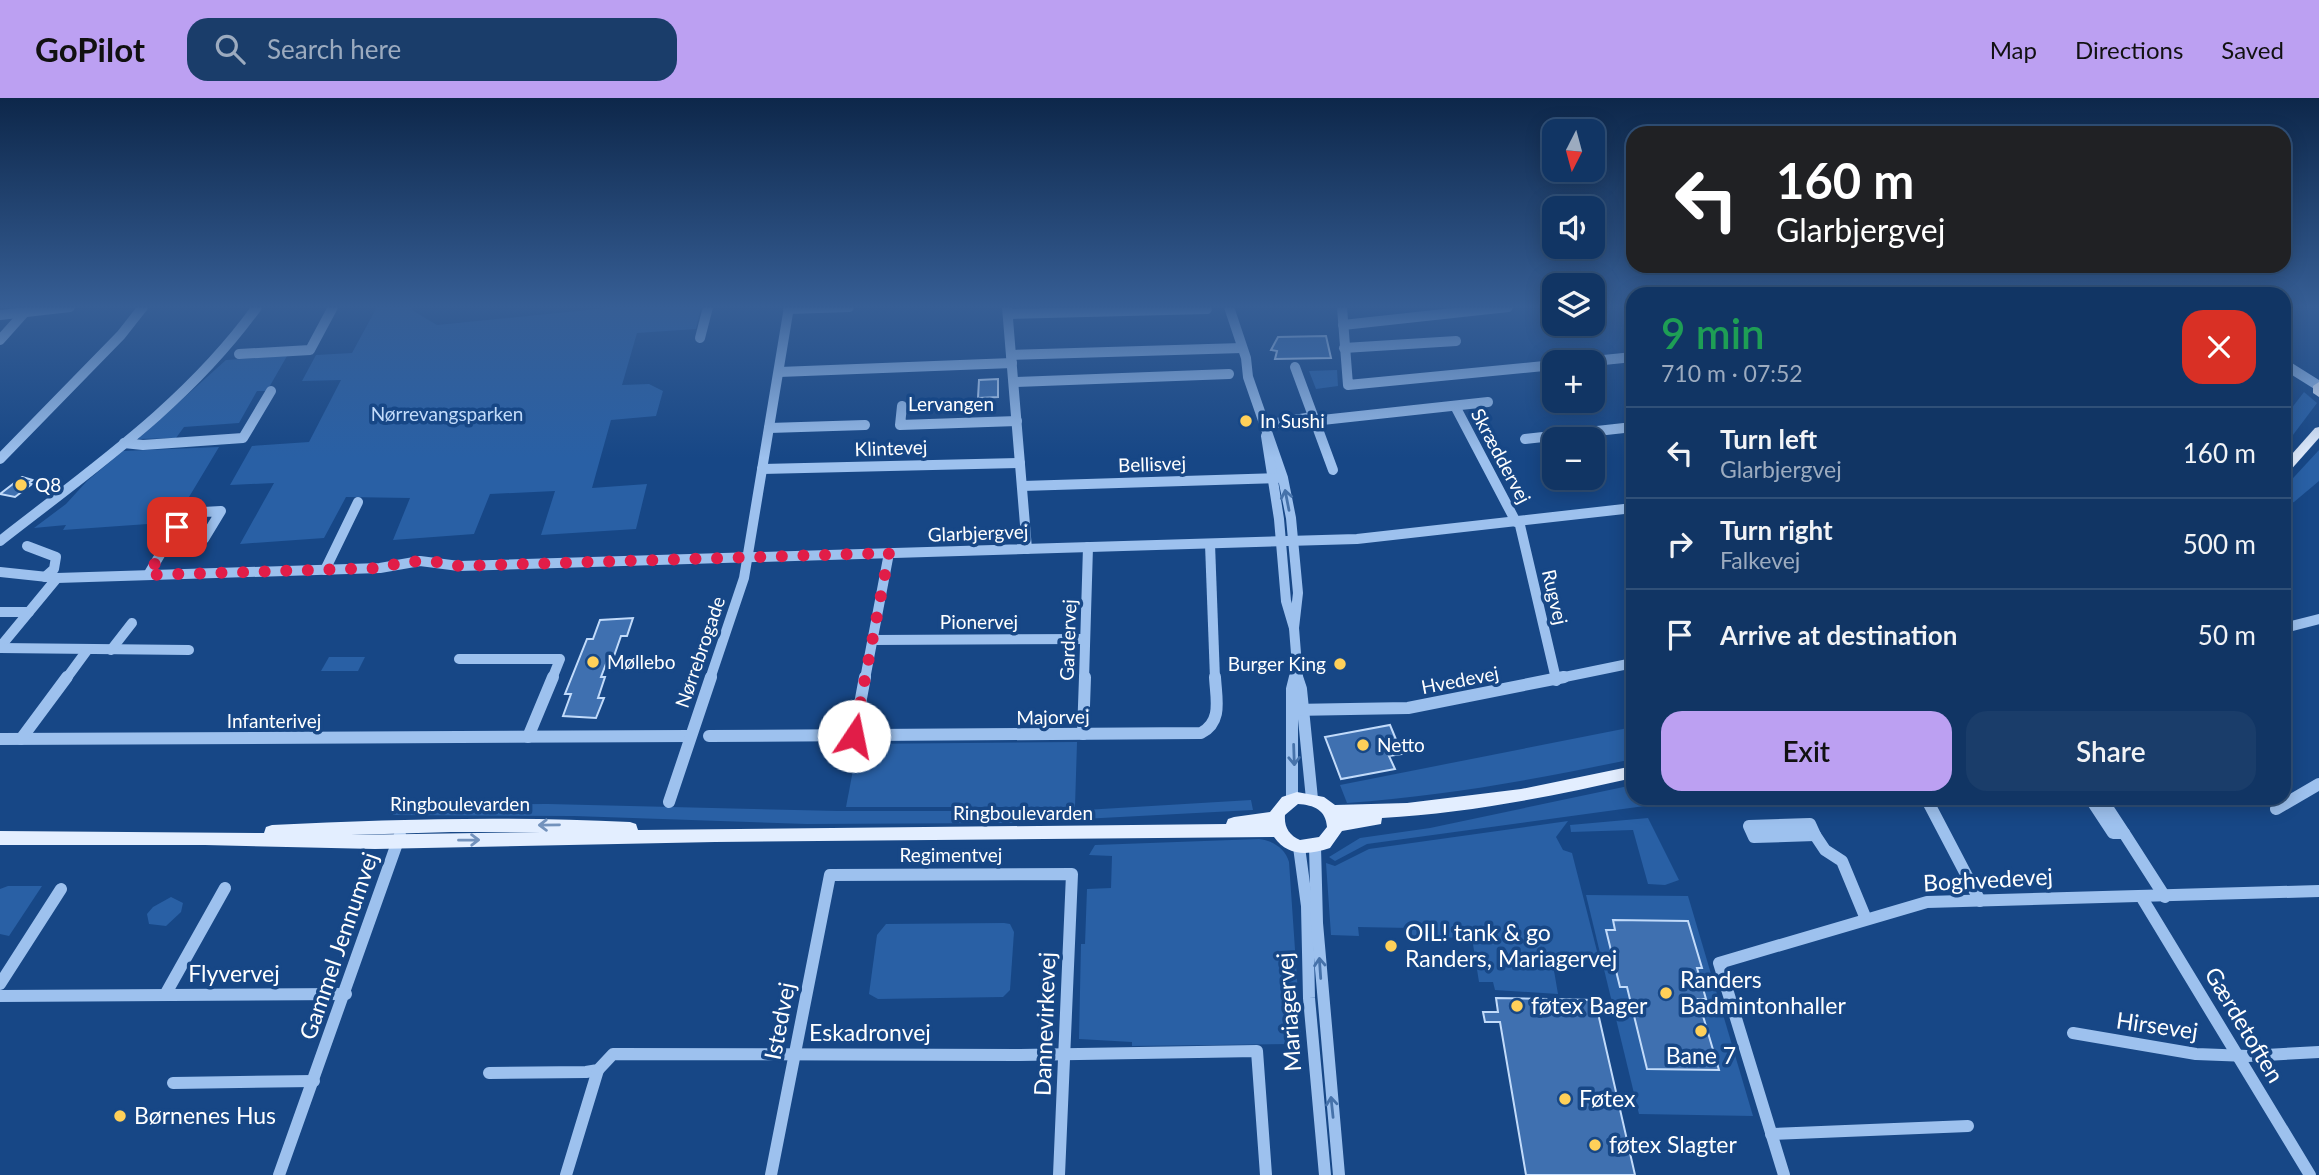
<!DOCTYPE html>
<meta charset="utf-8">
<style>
body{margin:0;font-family:Lato,sans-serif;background:#1a3d6a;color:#f1f3f6;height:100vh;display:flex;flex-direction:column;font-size:26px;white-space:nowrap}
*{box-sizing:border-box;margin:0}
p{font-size:23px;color:#9cabbf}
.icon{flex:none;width:38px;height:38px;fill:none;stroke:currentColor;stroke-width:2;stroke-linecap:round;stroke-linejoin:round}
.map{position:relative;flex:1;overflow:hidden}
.sheet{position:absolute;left:1626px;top:189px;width:665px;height:518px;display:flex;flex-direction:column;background:#113564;border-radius:21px;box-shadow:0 4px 18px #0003,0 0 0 2px #305078}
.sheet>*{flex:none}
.hud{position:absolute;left:1626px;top:28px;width:665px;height:147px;border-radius:21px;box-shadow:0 4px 18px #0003,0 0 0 2px #305078;background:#202124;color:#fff;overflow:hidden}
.needle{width:46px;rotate:186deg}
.controls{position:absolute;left:1542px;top:21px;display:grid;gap:14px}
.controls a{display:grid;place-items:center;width:63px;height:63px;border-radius:14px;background:#113564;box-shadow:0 4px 18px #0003,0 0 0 2px #305078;font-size:35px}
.pin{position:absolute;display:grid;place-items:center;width:60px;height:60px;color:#fff;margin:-30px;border-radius:14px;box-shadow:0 4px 10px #0006}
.me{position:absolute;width:77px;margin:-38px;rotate:11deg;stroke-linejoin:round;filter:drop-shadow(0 0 5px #0008)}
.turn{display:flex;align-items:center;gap:24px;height:147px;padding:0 35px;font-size:32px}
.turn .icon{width:91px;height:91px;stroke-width:2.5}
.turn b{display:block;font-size:49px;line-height:60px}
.round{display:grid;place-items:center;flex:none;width:74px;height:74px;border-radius:21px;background:#1a3d6a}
.overview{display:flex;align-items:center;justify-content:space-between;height:119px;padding:0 35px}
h1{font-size:42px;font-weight:600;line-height:52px;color:#1e9e55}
.action{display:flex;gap:14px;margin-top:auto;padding:14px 35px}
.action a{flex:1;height:80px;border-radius:21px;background:#bca0f2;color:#111;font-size:28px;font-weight:600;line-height:80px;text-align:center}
.action a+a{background:#1a3d6a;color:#f1f3f6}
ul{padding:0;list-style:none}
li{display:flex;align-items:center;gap:21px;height:91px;padding:0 35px;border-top:2px solid #305078}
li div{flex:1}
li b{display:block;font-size:26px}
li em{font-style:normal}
header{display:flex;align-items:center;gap:42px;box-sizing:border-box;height:98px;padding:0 35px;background:#bca0f2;color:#111}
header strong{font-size:33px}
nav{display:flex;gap:38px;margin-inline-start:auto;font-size:24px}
.search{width:490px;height:63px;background:#1a3d6a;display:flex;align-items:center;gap:18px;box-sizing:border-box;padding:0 24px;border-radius:21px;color:#9cabbf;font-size:26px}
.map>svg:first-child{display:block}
</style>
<header>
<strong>GoPilot</strong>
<div class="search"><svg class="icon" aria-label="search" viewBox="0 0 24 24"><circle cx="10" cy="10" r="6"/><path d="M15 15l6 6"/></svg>Search here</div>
<nav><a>Map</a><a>Directions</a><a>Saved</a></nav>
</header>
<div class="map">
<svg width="2319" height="1077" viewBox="0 0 2319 1077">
<rect width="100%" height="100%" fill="#174786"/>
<g fill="#2960a5">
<path d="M377,209h36l-1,3 25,15 180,-18h84l-5,22 -59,4 -15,52 27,-1 14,7 -7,25 -45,4 -19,68 55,-4 -11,45 -95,6 14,-44 -65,3 -16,40 -81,6 17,-42 -64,-1 -22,41 -84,6 34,-61 -44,2 22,-39 57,-4 32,-62 -39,1 14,-26 36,-2z"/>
<path d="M287,258l-20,35h-10l-18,32 -55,4 -8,11 -38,1 88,-79z"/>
<path d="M1337,272l1,16 -22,3 -7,-18z"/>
<path d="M2304,294l13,11 -33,44v-29z"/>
<path d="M219,349l-30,50 -11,1 -16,25 -99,7 3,-5 -32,3 32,-24 21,-23 36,-30z"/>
<path d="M2319,352v31l-25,21 -10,3v-17z"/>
<path d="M329,559h36l-7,14h-37z"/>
<path d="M1633,629v32c-95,20 -189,37 -286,44l-7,-18z"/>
<path d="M1077,644l-2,65h-229l12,-63z"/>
<path d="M1633,687v13h48l-29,7 -285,39 -32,17 -6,-4 31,-19 70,-10z"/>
<path d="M1251,702l2,10 -246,13 -200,1 -233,-8 -181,-1 3,-10 152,-1 290,7h230z"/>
<path d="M1648,720l31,62 -14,5 -17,-1 -15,-54 -62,2 -1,-7z"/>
<path d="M1568,723l-12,16 7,13 9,3 27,106h-47l6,35 -63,-4 -2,-8h-14l-7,-44 -61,-1 -1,-9 -52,-1 1,9 -28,-1 -5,-72 9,3 34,-17z"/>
<path d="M1259,741c13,1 27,10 30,23l12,175 -10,7 -159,2v-4l-53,-3 2,-95h4l2,-55 24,-1 1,-32 -23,-1 6,-10z"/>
<path d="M8,788h34l-33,50 -9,-2v-45z"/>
<path d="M1586,797l102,1 65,220 -114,-2z"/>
<path d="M171,799l12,6 -2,9 -15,14 -17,-2 -2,-10 6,-7z"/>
<path d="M1004,825l6,1 4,8 -4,58 -7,7 -125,2 -9,-5 8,-59 9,-11z"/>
</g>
<g fill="#3f70b0" stroke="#c2dbfa" stroke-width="2">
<path d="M1326,238l5,22 -56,1 2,-8 -6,-1 7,-13z"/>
<path d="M998,281v18l-20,1 1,-18z"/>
<path d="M22,379l11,3 -5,3 4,1 -17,13 -15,-3z"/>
<path d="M633,520l-6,18h-6l-7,20h-5l-8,21h4l-7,21h6l-8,20 -33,-2 8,-22h-6l22,-55h6l7,-19z"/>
<path d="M1390,627l12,29 -13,2 6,13 -54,10 -16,-42z"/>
<path d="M1613,822l75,1 14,47h-5l9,31h-8l21,71 -72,-1 -20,-82h-7l-14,-57h9z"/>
<path d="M1496,900l99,2 40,175h-109l-26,-153h-15l-2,-10h15z"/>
</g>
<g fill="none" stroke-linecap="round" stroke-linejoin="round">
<g stroke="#9dc1ee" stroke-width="10">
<path d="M1007,209l20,242"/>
<path d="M1229,209l17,51 2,19 35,101 8,40 7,75 -4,35"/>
<path d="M1342,209l6,78 206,-20"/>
<path d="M788,211l61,-2"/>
<path d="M1008,216l199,-5"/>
<path d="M0,217l70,-8"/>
<path d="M1343,227l165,-18"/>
<path d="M700,240l8,-31"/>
<path d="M0,242l25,-28"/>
<path d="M1344,250l112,-7"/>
<path d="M239,256l71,-4 23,-43"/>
<path d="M1011,257l231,-7"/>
<path d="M1584,264l49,-5"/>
<path d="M2284,266l35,22"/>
<path d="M1295,269l38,103"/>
<path d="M779,274l233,-9"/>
<path d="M1014,284l215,-8"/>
<path d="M902,308l-2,19 117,-4"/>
<path d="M1455,308l61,116"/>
<path d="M1313,323l175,-19"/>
<path d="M1270,326l42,-7"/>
<path d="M769,330l96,-3"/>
<path d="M1266,338l13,83 7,82 8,27 4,51"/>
<path d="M1525,341l108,-12"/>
<path d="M124,345l19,2 100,-7 28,-47"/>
<path d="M0,361l121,-124 22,-28"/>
<path d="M762,371l258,-6"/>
<path d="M1022,388l255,-8"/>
<path d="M1519,423l37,158"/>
<path d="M0,443c92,-72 188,-138 257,-234"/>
<path d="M1210,446l5,135"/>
<path d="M27,448l29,11 -2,12 -9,8"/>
<path d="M325,472l33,-68"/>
<path d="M0,474l57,6 323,-10 40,-7 39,5 898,-27 276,-31"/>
<path d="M148,477l37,-62 36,-2 -17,28 -36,3"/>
<path d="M0,514h29"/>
<path d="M2284,530l35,-9"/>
<path d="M873,542l212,-1"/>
<path d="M0,549l57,-69"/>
<path d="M0,550l189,2"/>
<path d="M111,552l21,-27"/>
<path d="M459,561h101l-8,20"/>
<path d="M66,581l22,-30"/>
<path d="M710,581l34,-101 45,-271"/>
<path d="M865,581l24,-126"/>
<path d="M1084,581l4,-132"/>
<path d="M1295,581l1,-5"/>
<path d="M1555,581l78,-16"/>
</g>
<g stroke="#9dc1ee" stroke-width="12">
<path d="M1297,579l4,12 11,110"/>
<path d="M1555,579l1,3"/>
<path d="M1292,612l116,-2 156,-31"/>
<path d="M1083,636l2,-57"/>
<path d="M709,638l492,-3c22,-11 15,-35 14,-56"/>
<path d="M854,638l11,-59"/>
<path d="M528,639l25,-60"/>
<path d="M0,641l690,-3"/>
<path d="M21,641l46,-62"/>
<path d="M1926,700l54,103"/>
<path d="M2090,700l23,35h11l41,64"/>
<path d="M2101,700l23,35"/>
<path d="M1292,701v-110l3,-12"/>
<path d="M669,704l42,-125"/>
<path d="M2276,711l43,-25"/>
<path d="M1810,726l5,11 -61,2 -5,-11z"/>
<path d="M1815,737l10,15 17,11 24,58"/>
<path d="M1299,749l8,59 2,92 16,177"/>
<path d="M1315,749l2,76 22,252"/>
<path d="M2142,800l168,277"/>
<path d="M0,886l61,-95"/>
<path d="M165,897l60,-107"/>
<path d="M0,898l346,-2"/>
<path d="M2073,935l123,21 52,2 71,-4"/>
<path d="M489,975l97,-1 12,-2 15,-16 407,1 237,-4 9,124"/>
<path d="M173,985l141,-2"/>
<path d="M1771,1036l197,-8"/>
<path d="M279,1077l121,-340"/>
<path d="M566,1077l32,-105"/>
<path d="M771,1077l59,-300 242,-1 -13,301"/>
<path d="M1784,1077l-65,-212 208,-61 392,-11"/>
</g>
<g fill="#e3eeff" fill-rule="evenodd">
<path d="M2319,284v15l-6,-4v-7z"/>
<path d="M2319,329v11l-31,35 -4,1v-11l31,-35z"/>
<path d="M1633,668v12c-83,19 -166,35 -251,40l-1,6 -39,7 -12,17c-21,7 -42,9 -56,-11l-559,5 -340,7 -170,-4h-205v-14l264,2 2,-6 6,-2c119,-6 238,-9 358,-3l6,2 2,6 588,-6 2,-5 6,-2 36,-5 12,-15 15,-5 27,5 11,8 72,-2 114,-14zM1298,706c16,1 28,6 29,23l-8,10 -19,3c-11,-5 -16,-13 -15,-25zM451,734h90l-190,3z"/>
</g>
</g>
<defs><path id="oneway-shaft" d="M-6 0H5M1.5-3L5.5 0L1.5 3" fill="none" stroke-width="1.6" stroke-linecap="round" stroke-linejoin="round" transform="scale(1.75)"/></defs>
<g stroke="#4672aa">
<use href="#oneway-shaft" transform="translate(1287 402) rotate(-101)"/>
<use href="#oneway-shaft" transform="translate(1294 657) rotate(88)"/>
<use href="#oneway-shaft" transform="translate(1320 870) rotate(-94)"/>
<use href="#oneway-shaft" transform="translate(1332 1009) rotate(-96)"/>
</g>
<g stroke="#7392bc">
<use href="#oneway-shaft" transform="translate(549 727) rotate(179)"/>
<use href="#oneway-shaft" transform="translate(469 742) rotate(-1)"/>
</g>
<linearGradient id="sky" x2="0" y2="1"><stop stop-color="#0d274a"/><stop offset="0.58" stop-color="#365e95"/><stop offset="1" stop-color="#365e95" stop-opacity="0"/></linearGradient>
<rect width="2319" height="360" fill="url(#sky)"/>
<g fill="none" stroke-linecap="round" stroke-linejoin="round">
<path stroke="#e11d48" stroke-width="12" stroke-dasharray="0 21.6" d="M177,429l-29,48 232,-7c26,-8 54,-9 79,-2l430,-13 -35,183"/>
</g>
<g fill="#ffd059" stroke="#174786" stroke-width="2.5">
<circle cx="1246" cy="323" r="7"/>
<circle cx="21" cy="387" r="7"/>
<circle cx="593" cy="564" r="7"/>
<circle cx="1340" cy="566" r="7"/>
<circle cx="1363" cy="647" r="7"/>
<circle cx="1391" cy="848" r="7"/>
<circle cx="1666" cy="895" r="7"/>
<circle cx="1517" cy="908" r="7"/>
<circle cx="1701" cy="933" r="7"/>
<circle cx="1565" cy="1001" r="7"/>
<circle cx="120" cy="1018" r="7"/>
<circle cx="1595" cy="1047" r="7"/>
</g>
<g text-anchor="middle" stroke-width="7" stroke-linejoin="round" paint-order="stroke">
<g font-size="19" fill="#fff" stroke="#174786">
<text x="951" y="313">Lervangen</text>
<text transform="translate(891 350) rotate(-2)" y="7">Klintevej</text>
<text transform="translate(1501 358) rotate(62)" y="7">Skræddervej</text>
<text transform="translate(1152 366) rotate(-2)" y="7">Bellisvej</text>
<text transform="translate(978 435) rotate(-2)" y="7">Glarbjergvej</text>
<text transform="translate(1555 499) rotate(77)" y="7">Rugvej</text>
<text x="979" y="531">Pionervej</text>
<text transform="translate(1068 542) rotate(-88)" y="7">Gardervej</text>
<text transform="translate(700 554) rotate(-71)" y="7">Nørrebrogade</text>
<text transform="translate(1460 582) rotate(-11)" y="7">Hvedevej</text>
<text transform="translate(1053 619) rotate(-1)" y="7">Majorvej</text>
<text x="274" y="630">Infanterivej</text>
<text x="460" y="713">Ringboulevarden</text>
<text x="1023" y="722">Ringboulevarden</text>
<text x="951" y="764">Regimentvej</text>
</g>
<g font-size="19" fill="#c2dbfa" stroke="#174786">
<text x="447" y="323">Nørrevangsparken</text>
</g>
<g font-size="19" fill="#fff" stroke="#174786" text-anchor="start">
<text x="1260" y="330">In Sushi</text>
<text x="35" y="394">Q8</text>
<text x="607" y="571">Møllebo</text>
<text x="1326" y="573" text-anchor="end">Burger King</text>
<text x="1377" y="654">Netto</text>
</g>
<g font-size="23" fill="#fff" stroke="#174786">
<text transform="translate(1988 782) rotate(-3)" y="8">Boghvedevej</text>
<text transform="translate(339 848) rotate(-71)" y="8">Gammel Jennumvej</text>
<text x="234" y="884">Flyvervej</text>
<text transform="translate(1289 914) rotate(-94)" y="8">Mariagervej</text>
<text transform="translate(780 923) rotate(-79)" y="8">Istedvej</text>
<text transform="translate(1045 926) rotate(-88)" y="8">Dannevirkevej</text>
<text transform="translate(2244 927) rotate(59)" y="8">Gærdetoften</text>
<text transform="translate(2157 928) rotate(8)" y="8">Hirsevej</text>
<text x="870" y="943">Eskadronvej</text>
</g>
<g font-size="23" fill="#fff" stroke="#174786" text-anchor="start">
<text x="1405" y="843">OIL! tank &amp; go<tspan x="1405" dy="26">Randers, Mariagervej</tspan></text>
<text x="1680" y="890">Randers<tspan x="1680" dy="26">Badmintonhaller</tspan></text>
<text x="1531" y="916">føtex Bager</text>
<text x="1701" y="966" text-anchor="middle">Bane 7</text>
<text x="1579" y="1009">Føtex</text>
<text x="134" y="1026">Børnenes Hus</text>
<text x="1609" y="1055">føtex Slagter</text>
</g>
</g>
</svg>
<div class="controls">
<a><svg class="needle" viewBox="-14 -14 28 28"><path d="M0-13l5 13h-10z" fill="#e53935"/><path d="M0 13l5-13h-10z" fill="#9cabbf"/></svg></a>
<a><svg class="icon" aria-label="sound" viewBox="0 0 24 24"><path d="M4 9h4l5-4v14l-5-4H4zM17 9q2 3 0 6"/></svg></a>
<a><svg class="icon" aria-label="layers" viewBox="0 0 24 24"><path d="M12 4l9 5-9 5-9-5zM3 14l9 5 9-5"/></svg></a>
<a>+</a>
<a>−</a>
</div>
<div class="pin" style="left:177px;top:429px;background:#d93025"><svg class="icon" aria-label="arrive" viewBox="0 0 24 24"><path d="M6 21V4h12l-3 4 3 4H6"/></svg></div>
<svg class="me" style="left:854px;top:638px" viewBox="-20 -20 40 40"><circle r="19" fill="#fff"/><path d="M0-13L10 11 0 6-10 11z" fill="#e11d48"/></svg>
<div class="hud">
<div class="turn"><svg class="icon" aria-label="left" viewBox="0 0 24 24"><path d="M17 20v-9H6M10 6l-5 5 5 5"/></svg><div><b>160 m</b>Glarbjergvej</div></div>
</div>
<section class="sheet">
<div class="overview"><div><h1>9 min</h1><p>710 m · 07:52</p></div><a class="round" style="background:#d93025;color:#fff"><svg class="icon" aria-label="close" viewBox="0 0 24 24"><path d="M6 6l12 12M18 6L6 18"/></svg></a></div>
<ul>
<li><svg class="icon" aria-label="left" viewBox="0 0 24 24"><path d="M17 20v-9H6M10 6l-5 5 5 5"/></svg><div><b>Turn left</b><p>Glarbjergvej</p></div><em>160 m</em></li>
<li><svg class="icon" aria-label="right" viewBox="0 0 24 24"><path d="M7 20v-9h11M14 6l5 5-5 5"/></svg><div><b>Turn right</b><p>Falkevej</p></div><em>500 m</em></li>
<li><svg class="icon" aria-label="arrive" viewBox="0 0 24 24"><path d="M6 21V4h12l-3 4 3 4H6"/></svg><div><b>Arrive at destination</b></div><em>50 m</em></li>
</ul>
<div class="action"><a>Exit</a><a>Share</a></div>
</section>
</div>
